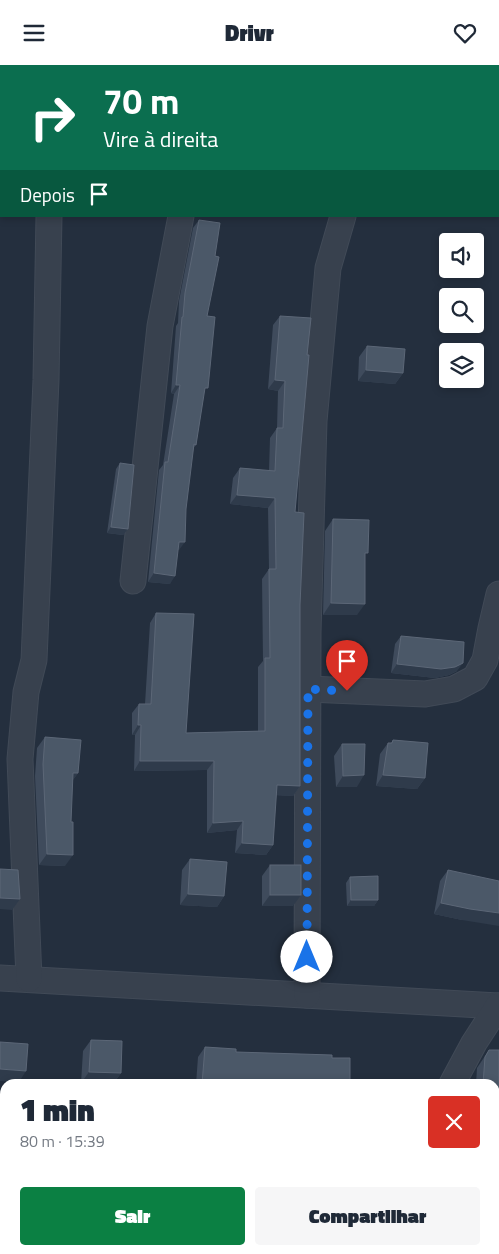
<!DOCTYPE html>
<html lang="pt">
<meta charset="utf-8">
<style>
body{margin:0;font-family:"Titillium Web",sans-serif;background:#f6f6f7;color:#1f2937;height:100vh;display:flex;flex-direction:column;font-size:19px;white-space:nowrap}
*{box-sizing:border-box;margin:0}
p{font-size:16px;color:#747a83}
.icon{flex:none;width:28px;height:28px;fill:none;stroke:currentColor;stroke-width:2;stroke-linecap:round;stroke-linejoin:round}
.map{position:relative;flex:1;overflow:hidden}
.details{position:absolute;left:0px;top:1014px;width:500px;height:176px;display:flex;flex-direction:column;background:#fff;border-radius:15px 15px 0 0;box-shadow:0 2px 8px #0003}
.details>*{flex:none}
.hud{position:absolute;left:0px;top:0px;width:500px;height:152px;box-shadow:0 2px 8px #0003;background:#0b6e4f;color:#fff;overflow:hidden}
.buttons{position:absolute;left:439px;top:168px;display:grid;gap:10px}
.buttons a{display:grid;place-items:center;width:45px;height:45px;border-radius:5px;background:#fff;box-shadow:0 2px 8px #0003;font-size:25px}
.pin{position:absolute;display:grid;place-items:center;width:42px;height:42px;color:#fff;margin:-51px -21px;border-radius:50% 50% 50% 0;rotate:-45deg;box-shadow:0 0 5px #0007}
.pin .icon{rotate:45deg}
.me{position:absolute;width:55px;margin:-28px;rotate:0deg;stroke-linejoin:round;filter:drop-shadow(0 0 4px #0008)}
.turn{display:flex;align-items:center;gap:18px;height:105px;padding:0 20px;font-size:22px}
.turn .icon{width:65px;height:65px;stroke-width:2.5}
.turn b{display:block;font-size:35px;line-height:42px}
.then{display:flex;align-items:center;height:48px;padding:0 20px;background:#0003;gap:10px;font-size:19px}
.round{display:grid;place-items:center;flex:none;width:52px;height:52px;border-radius:5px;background:#f6f6f7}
.summary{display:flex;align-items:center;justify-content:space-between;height:85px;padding:0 20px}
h1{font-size:30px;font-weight:800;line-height:38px}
.button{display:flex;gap:10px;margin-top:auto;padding:10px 20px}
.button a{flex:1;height:58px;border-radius:5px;background:#0b8043;color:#fff;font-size:20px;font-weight:800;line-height:58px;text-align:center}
.button a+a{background:#f6f6f7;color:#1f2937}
header{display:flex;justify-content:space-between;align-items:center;height:65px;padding:0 20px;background:#fff;font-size:22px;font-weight:800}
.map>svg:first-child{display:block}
</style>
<header><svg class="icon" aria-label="menu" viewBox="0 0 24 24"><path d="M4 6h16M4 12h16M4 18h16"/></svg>Drivr<svg class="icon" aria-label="heart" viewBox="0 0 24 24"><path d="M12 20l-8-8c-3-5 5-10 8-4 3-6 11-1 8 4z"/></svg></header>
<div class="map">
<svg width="499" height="1189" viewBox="0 0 499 1189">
<rect width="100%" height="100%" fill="#242f3e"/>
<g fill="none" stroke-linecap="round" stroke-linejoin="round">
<g stroke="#414a57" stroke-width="27">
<g id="minor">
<path d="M209,1l1,-1"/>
<path d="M346,1v-1"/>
<path d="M0,56l1,1"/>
<path d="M133,516l27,-255 21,-110"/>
<path d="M308,624l117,5 29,-5 21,-11 10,-18 6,-32 8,-34"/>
<path d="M0,913l499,28"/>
<path d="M29,914l-9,-220 6,-67 8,-32 12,-280 3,-164"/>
<path d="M307,930l1,-362 6,-212 14,-153 15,-52"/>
<path d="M452,1019l22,-41 24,-37"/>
<path d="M0,1178l5,1"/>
<path d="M46,1185l16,4"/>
<path d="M421,1189l1,-4"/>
</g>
</g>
<use href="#minor" stroke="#38414e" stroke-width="25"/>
</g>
<g fill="#3f4b5c">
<path d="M199,155l16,36 -8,60 -3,77 -8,52 -3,3 -14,102h-1l-8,34 -22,-2 11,-112 4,-5 11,-71 -3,-1 5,-67 2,-3 1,-22 14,-73z"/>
<path d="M280,251l15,196 5,93v181l-7,10 -17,-1 -3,50 -7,10 -31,-2 2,-23 -30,3v-63l-73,1 1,-36h-3v-22l7,-9h6l5,-81 6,-10 30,120 72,-2v-64l5,-6 -1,-82 7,-10 -1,-61 -38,-4 3,-26 7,-10 29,3 1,-33 7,-10 1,-37 -10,-2 5,-64z"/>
<path d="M367,281l36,27 -8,11 -37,-3 1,-24z"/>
<path d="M120,398l8,66 -5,6 -16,-2 9,-64z"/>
<path d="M333,454l32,39 -8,57h-34l2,-84z"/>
<path d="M401,571l56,35 -8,4 -14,3 -44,-5 4,-29z"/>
<path d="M45,672l33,36 -6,8 -7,85 -26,-1 -4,-89 2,-28z"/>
<path d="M393,675l32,38 -8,11 -41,-3 4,-32 8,-11h3z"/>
<path d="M342,679l15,43h-21l-2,-31z"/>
<path d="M190,794l34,37 -7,11 -37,-2 2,-35z"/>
<path d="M270,800l23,41h-31v-30z"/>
<path d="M448,805l14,50 -28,-6 6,-33z"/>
<path d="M350,812l28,23 -4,6h-27l-1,-23z"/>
<path d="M91,975l30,33 -8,11 -32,-1 2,-32z"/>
<path d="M205,982l31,5 96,6 18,23 -3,3h-151l2,-27z"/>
<path d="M489,985l6,34h-19l1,-16z"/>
</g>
<g fill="#2f3b4b">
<path d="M366,305l37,3 -8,11 -37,-3z"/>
<path d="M275,315l10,1 -7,10 -10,-2z"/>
<path d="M176,320h4l-6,9 -3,-1z"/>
<path d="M237,430l38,3 -7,10 -38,-4z"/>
<path d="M111,462l17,2 -5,6 -16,-2z"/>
<path d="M179,477h6l-6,8h-6z"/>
<path d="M154,508l21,3 -5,8 -22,-2z"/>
<path d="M331,538l34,1 -8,11h-34z"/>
<path d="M463,598l-6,8 -8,4 -14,3 -44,-5 6,-9z"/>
<path d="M138,660h3l-6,10h-3z"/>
<path d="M140,696h74l-7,9 -73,1z"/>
<path d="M73,708h5l-8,11z"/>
<path d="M364,710l-7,12h-21l7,-11z"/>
<path d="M383,710l42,3 -8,11 -41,-3z"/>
<path d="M277,720l23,1 -7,10 -23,-1z"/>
<path d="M243,756l-6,9 -30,3 6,-10z"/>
<path d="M242,778l31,2 -7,10 -31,-2z"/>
<path d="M47,789l26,1 -8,11 -26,-1z"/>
<path d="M188,829l36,2 -7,11 -37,-2z"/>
<path d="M270,830h31l-8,11h-31z"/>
<path d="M0,833l20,1 -8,11 -12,-1z"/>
<path d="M351,835h27l-4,6h-27z"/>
<path d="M441,838l58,10v13l-37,-6 -28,-6z"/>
<path d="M0,1004l26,2 -7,11 -19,-1z"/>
<path d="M89,1007l32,1 -8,11 -32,-1z"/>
<path d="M294,1015l56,1 -3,3h-55z"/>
<path d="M495,1021l4,1v11h-4z"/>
<path d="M0,1148l5,1v10h-5z"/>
</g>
<g fill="#4b5868" stroke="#5c6777">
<path d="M88,0h35v1h-37h2z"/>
<path d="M177,0h28l1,1h-30z"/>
<path d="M227,0h19l-1,1h-20z"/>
<path d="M368,0h74v1h-75z"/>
<path d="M199,155l21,3 -5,33 4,1 -12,59 8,1 -7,71h-3l-9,57 -2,-1 -8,65 -1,33h-6l-4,34 -21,-3 11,-111h3l12,-77h-4l6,-68h1l2,-24z"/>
<path d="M280,251l31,2 -4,37h2l-14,157 9,1 -4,92v181l-23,-1 -4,60 -31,-2 1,-22 -30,2 1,-62h-74l1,-36h-3l1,-21h12l5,-91 38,1 -8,119 79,-2v-73h5l-1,-89h7l-1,-71 -38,-3 3,-27 35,3 2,-43h6l2,-47 -10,-1z"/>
<path d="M367,281l38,3 -2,24 -37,-3z"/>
<path d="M120,398l14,2 -6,64 -17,-2z"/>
<path d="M333,454l36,1 -1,33h-3v51l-34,-1z"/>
<path d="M401,571l63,6 -1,21 -8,4 -14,2 -44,-5z"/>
<path d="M45,672l36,3 -3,33h-5l-2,49h2v33l-26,-1 -4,-90z"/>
<path d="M393,675l35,3 -3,35 -42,-3 5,-32h4z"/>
<path d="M342,679h23l-1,31 -21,1z"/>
<path d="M190,794l37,3 -3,34 -36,-2z"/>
<rect x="270" y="800" width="31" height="30"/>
<path d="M0,804l18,1 2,29 -20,-1z"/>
<path d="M448,805l51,11v32l-29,-4 -29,-6z"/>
<path d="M378,811v24h-27l-1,-23z"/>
<path d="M91,975l31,1 -1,32 -32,-1z"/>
<path d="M0,977l28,2 -2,27 -26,-2z"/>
<path d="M205,982l31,2v3l96,3v3h18v23l-56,-1v4h-92z"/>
<path d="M489,985h10v37l-4,-1v-2h-12l2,-27z"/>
<path d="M0,1114h5v35l-5,-1z"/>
</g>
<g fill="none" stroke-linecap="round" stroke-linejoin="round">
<path stroke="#1a73e8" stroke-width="9" stroke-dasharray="0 16.2" d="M307,892l1,-268 39,2"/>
</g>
</svg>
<div class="buttons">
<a><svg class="icon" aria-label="sound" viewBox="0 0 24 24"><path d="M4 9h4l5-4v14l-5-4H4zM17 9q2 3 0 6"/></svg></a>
<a><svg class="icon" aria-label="search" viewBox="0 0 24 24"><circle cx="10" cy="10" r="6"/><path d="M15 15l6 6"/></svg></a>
<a><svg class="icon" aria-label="layers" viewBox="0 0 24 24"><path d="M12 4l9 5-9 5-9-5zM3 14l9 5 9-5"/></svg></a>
</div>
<div class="pin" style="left:347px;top:626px;background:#d93025"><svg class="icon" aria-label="arrive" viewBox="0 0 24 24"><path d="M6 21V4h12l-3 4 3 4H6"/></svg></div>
<svg class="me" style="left:307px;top:892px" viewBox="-20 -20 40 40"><circle r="19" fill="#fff"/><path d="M0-13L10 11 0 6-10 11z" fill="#1a73e8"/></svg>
<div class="hud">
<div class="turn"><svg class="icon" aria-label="right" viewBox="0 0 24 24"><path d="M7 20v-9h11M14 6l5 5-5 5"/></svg><div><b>70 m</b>Vire à direita</div></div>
<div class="then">Depois<svg class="icon" aria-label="arrive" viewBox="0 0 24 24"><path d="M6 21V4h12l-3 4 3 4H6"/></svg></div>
</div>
<section class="details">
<div class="summary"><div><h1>1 min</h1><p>80 m · 15:39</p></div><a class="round" style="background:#d93025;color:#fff"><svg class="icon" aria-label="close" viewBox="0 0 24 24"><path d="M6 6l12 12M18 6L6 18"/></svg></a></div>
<div class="button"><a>Sair</a><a>Compartilhar</a></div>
</section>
</div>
